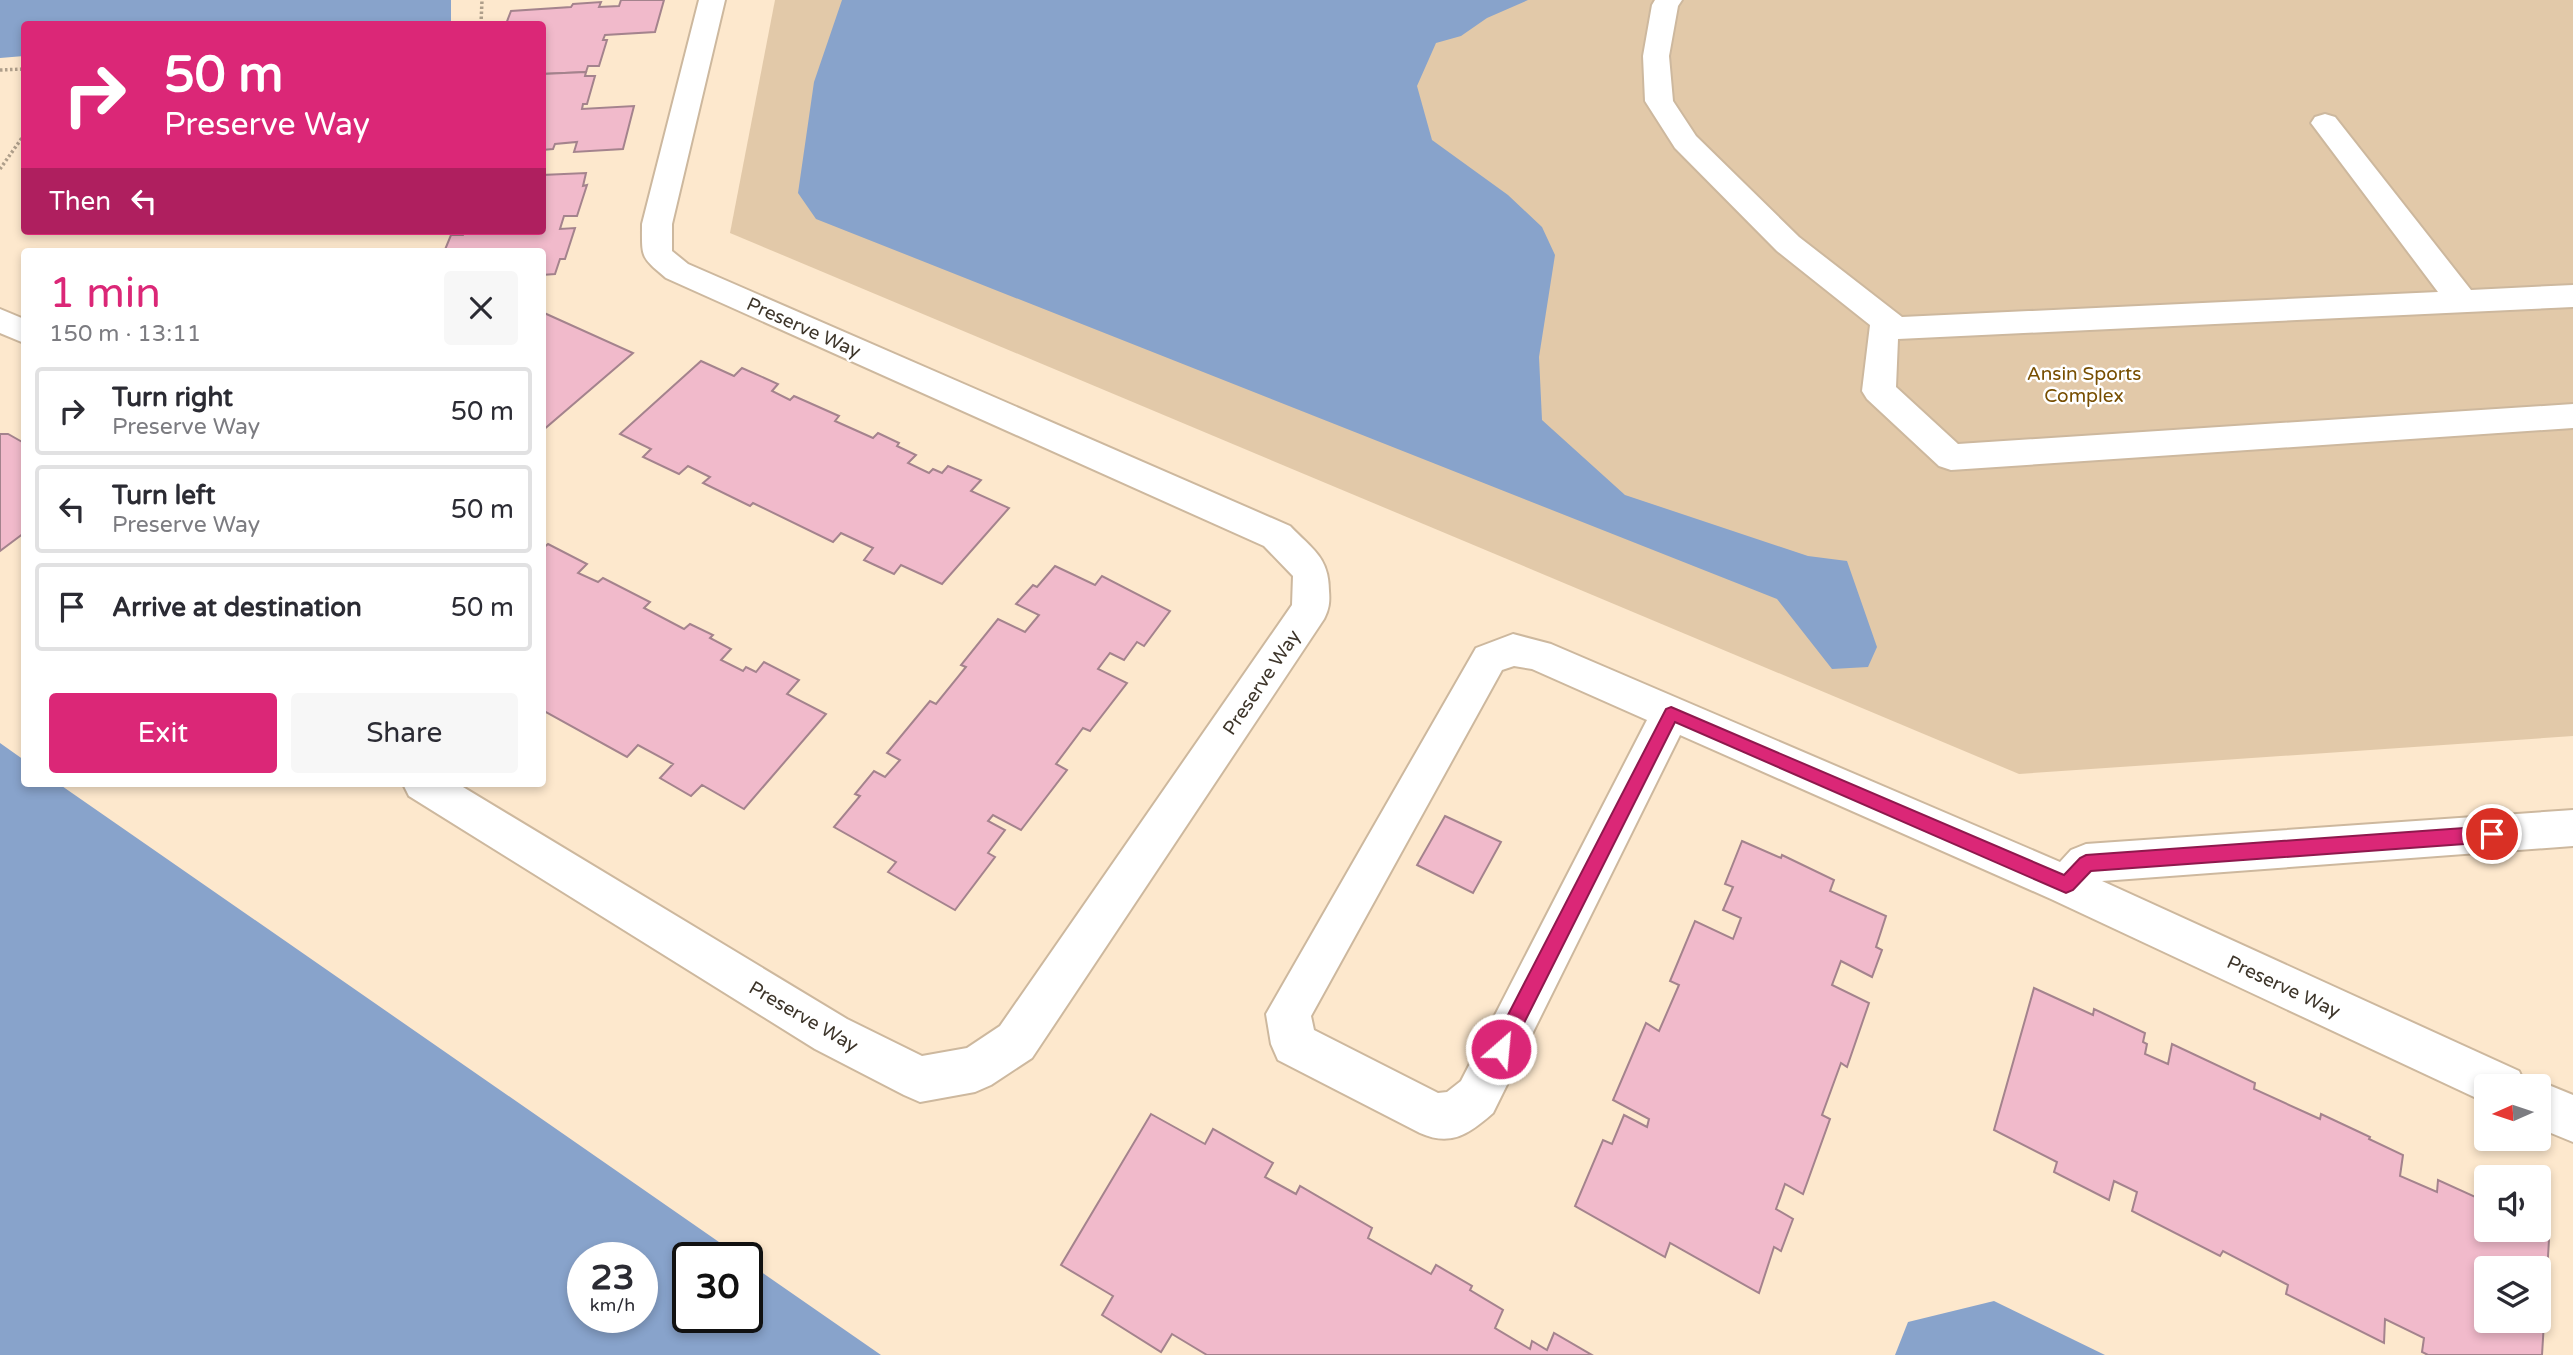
<!DOCTYPE html>
<meta charset="utf-8">
<style>
body{margin:0;font-family:"Varela Round",sans-serif;background:#f7f7f7;color:#2b2b33;height:100vh;display:flex;flex-direction:column;font-size:26px;white-space:nowrap}
*{box-sizing:border-box;margin:0}
p{font-size:23px;color:#7c7c81}
.icon{flex:none;width:38px;height:38px;fill:none;stroke:currentColor;stroke-width:2;stroke-linecap:round;stroke-linejoin:round}
.map{position:relative;flex:1;overflow:hidden}
.drawer{position:absolute;left:21px;top:248px;width:525px;height:539px;display:flex;flex-direction:column;background:#fff;border-radius:7px;box-shadow:0 4px 10px #0003}
.drawer>*{flex:none}
.top-card{position:absolute;left:21px;top:21px;width:525px;height:214px;border-radius:7px;box-shadow:0 4px 10px #0003;background:#db2777;color:#fff;overflow:hidden}
.needle{width:46px;rotate:267deg}
.fabs{position:absolute;left:2474px;top:1074px;display:grid;gap:14px}
.fabs a{display:grid;place-items:center;width:77px;height:77px;border-radius:7px;background:#fff;box-shadow:0 4px 10px #0003;font-size:35px}
.speed{position:absolute;left:567px;top:1242px;display:flex;gap:14px;font-size:35px;font-weight:700;text-align:center}
.speed>*{display:grid;place-content:center;width:91px;height:91px;border-radius:50%;background:#fff;box-shadow:0 4px 10px #0003;line-height:1}
.speed small{font-size:18px;font-weight:400}
.speed .limit{border:4px solid #111;border-radius:10px;background:#fff;color:#111}
.pin{position:absolute;display:grid;place-items:center;width:60px;height:60px;color:#fff;margin:-30px;border:4px solid #fff;border-radius:50%;box-shadow:0 2px 7px #0007}
.me{position:absolute;width:77px;margin:-38px;rotate:27deg;stroke-linejoin:round;filter:drop-shadow(0 0 5px #0008)}
.turn{display:flex;align-items:center;gap:24px;height:147px;padding:0 28px;font-size:32px}
.turn .icon{width:91px;height:91px;stroke-width:2.5}
.turn b{display:block;font-size:49px;line-height:60px}
.then{display:flex;align-items:center;height:66px;padding:0 28px;background:#0003;gap:14px;font-size:26px}
.round{display:grid;place-items:center;flex:none;width:74px;height:74px;border-radius:7px;background:#f7f7f7}
.head{display:flex;align-items:center;justify-content:space-between;height:119px;padding:0 28px}
h1{font-size:42px;font-weight:600;line-height:52px;color:#db2777}
.primary-button{display:flex;gap:14px;margin-top:auto;padding:14px 28px}
.primary-button a{flex:1;height:80px;border-radius:7px;background:#db2777;color:#fff;font-size:28px;font-weight:600;line-height:80px;text-align:center}
.primary-button a+a{background:#f7f7f7;color:#2b2b33}
ul{padding:0;list-style:none}
li{display:flex;align-items:center;gap:21px;height:88px;margin:0 14px 10px;padding:0 14px;border:4px solid #e1e1e2;border-radius:7px}
li div{flex:1}
li b{display:block;font-size:26px}
li em{font-style:normal}
.map>svg:first-child{display:block}
</style>
<div class="map">
<svg width="2573" height="1355" viewBox="0 0 2573 1355">
<rect width="100%" height="100%" fill="#fde8cd"/>
<path fill="#e2c9a9" d="M775,0h1798v736l-554,38 -1289,-541z"/>
<g fill="#88a3cb" fill-rule="evenodd">
<path d="M0,0h451v24h-427v32l-24,2z"/>
<path d="M842,0h686l-41,18 -26,18 -25,7 -19,43 15,54 76,55 34,32 13,28 -16,102 3,63 83,75 183,61 39,5 30,86 -9,20 -36,2 -55,-70 -961,-380 -18,-26 16,-111z"/>
<path d="M0,743l24,17v24h35l683,474h-54v60h59v-56l134,93h-881zM583,1258h59v60h-59z"/>
<path d="M1994,1301l111,54h-210l13,-33z"/>
</g>
<g fill="#f1bacb" stroke="#a4838d" stroke-width="2" fill-rule="evenodd">
<path d="M621,0h43l-9,32 -50,3 -2,5h4l-8,26h-11l-2,6 -44,2v-50h-36l5,-13 60,-4 2,-3 28,-2 -2,5 20,-1z"/>
<path d="M586,72l-1,4h10l-8,28h-4l-1,5 52,-3 -11,43 -49,3 3,-10 -22,2 -2,5 -11,1v-76z"/>
<path d="M586,173l-3,13 4,-1 -10,31h-13l-4,13 15,-1 -10,31h-5l-5,15 -13,1v-23h-98l7,-17h12l2,-4h77v-56z"/>
<path d="M542,312l91,41 -91,78z"/>
<path d="M701,361l33,15 8,-8 36,16 -6,7 18,9 4,-4 45,20 -4,5 38,17 5,-5 21,10 -2,3 19,9 -8,8 21,10 4,-4 9,4 6,-7 33,14 -10,11 38,17 -67,76 -41,-19 -7,9 -30,-14 9,-12 -32,-15 -8,9 -80,-39 -3,3 -47,-23 7,-6 -22,-11 -9,8 -36,-17 8,-8 -31,-15z"/>
<path d="M0,434h8l16,9v90l-24,18z"/>
<path d="M548,544l39,20 -9,9 20,9 5,-4 47,24 -6,6 40,21 6,-5 23,11 -3,3 21,11 -10,11 22,11 3,-4 10,5 8,-10 35,18 -12,14 39,20 -82,95 -42,-24 -11,11 -31,-18 13,-14 -35,-19 -11,12 -85,-47v-161z"/>
<path d="M1055,566l40,19 7,-9 68,35 -26,35 -7,-4 -13,18 -14,-7 -12,16 29,14 -37,48 -7,-3 -27,36 11,6 -46,60 -28,-15 -5,6 17,9 -17,23 7,4 -40,53 -67,-38 8,-10 -62,-35 26,-31 -5,-2 19,-23 11,6 15,-17 -13,-7 43,-52 6,3 30,-37 -5,-2 37,-46 27,13 14,-17 -23,-11 17,-19 4,2z"/>
<path d="M1445,816l56,26 -28,51 -56,-28z"/>
<path d="M1742,841l39,17 1,-3 52,25 -4,11 56,25 -10,31 6,3 -10,27 -31,-16 -9,24 37,18 -22,64 -6,-4 -19,52 8,4 -27,75 -18,-10 -9,25 17,10 -12,32 -7,-4 -15,46 -89,-50 -5,14 -90,-51 28,-66 9,4 12,-29 23,12 2,-8 -36,-19 33,-77 13,8 20,-46 -9,-4 25,-60 38,18 8,-21 -18,-8 10,-23 -8,-3z"/>
<path d="M2034,988l59,27 1,-6 51,24 -2,9 4,2 -2,10 23,10 4,-20 83,39 -1,6 66,30 1,-5 49,23 -1,2 34,16 -3,21 37,16 1,-12 42,19 -1,9 8,3v19h40l22,10 -7,115h-114l-6,-3 2,-14 -39,-19 -1,24 -98,-49 2,-9 -65,-34 -3,5 -88,-45 5,-19 -23,-11 -5,19 -55,-28 3,-10 -63,-32zM2487,1269h52v52h-52z"/>
<path d="M1151,1114l54,30 8,-15 60,34 -8,14 31,17 4,-8 72,42 -4,10 63,36 5,-9 36,21 -2,4 33,20 -8,18 35,21 2,-8 15,9 7,-17 38,22h-385l-35,-21 -11,18 -59,-37 11,-19 -52,-31z"/>
</g>
<g fill="none" stroke-linecap="round" stroke-linejoin="round">
<g stroke="#cdb89e" stroke-width="4">
<g id="minor">
<path d="M699,0h26l-53,224v27l16,13 602,262c22,23 39,31 39,65 1,11 0,18 -5,28l-292,439 -41,27 -16,7 -55,10 -16,-7 -89,-46 -406,-253 -6,-12h55l389,235 75,37 45,-8 33,-22 292,-421 1,-29 -29,-30 -598,-268c-26,-22 -24,-20 -24,-54z"/>
<path d="M1655,0h27l-4,6 -9,50 4,45 23,35 103,101 103,80 536,-25 -127,-169 4,-6 10,-3 10,3 136,173 102,-5v22l-675,32 -2,48 62,57 615,-40v24l-622,42 -12,-4 -72,-67 -5,-8 8,-66 -93,-74 -102,-103 -30,-47 -2,-45 9,-51z"/>
<path d="M0,309l24,10v24l-24,-10z"/>
<path d="M1513,634l38,10 509,218 11,-12 15,-6 487,-34v36l-471,35 417,190 7,15 13,-5 34,14v47l-34,-14v-41h-52v16l-436,-204 -371,-164 -187,378c-24,21 -42,34 -73,20l-142,-73 -7,-16 -5,-30 210,-366zM1514,666l18,3 115,51 -186,361 -14,11 -9,1 -124,-63 -3,-14 191,-346z"/>
</g>
</g>
<g stroke="#ae9e8a" stroke-width="3.5" stroke-dasharray="2.5 2.5" stroke-linecap="butt">
<path d="M481,24l1,-24"/>
<path d="M0,70l24,-1"/>
<path d="M0,169l24,-34"/>
</g>
<use href="#minor" fill="#fff" fill-rule="evenodd"/>
</g>
<path fill="#db2777" stroke="#8e194d" stroke-width="2" d="M1671,707l393,168 16,-17 6,-3 406,-29 6,3 2,5 -2,5 -6,3 -401,29 -18,19 -7,3 -391,-171 -167,333 -7,3 -7,-3 -2,-6 2,-7 172,-333z"/>
<g text-anchor="middle" stroke-width="5" stroke-linejoin="round" paint-order="stroke">
<g font-size="19" fill="#3d352a" stroke="#fff">
<text transform="translate(804 327) rotate(24)" y="7">Preserve Way</text>
<text transform="translate(1261 682) rotate(-56)" y="7">Preserve Way</text>
<text transform="translate(2284 986) rotate(25)" y="7">Preserve Way</text>
<text transform="translate(804 1016) rotate(30)" y="7">Preserve Way</text>
</g>
<g font-size="19" fill="#774e01" stroke="#fff">
<text x="2084" y="380">Ansin Sports<tspan x="2084" dy="22">Complex</tspan></text>
</g>
</g>
</svg>
<div class="fabs">
<a><svg class="needle" viewBox="-14 -14 28 28"><path d="M0-13l5 13h-10z" fill="#e53935"/><path d="M0 13l5-13h-10z" fill="#7c7c81"/></svg></a>
<a><svg class="icon" aria-label="sound" viewBox="0 0 24 24"><path d="M4 9h4l5-4v14l-5-4H4zM17 9q2 3 0 6"/></svg></a>
<a><svg class="icon" aria-label="layers" viewBox="0 0 24 24"><path d="M12 4l9 5-9 5-9-5zM3 14l9 5 9-5"/></svg></a>
</div>
<div class="speed"><div>23<small>km/h</small></div><div class="limit">30</div></div>
<div class="pin" style="left:2492px;top:834px;background:#d93025"><svg class="icon" aria-label="arrive" viewBox="0 0 24 24"><path d="M6 21V4h12l-3 4 3 4H6"/></svg></div>
<svg class="me" style="left:1501px;top:1049px" viewBox="-20 -20 40 40"><circle r="17" fill="#db2777" stroke="#fff" stroke-width="3"/><path d="M0-11L8 9 0 5-8 9z" fill="#fff"/></svg>
<div class="top-card">
<div class="turn"><svg class="icon" aria-label="right" viewBox="0 0 24 24"><path d="M7 20v-9h11M14 6l5 5-5 5"/></svg><div><b>50 m</b>Preserve Way</div></div>
<div class="then">Then<svg class="icon" aria-label="left" viewBox="0 0 24 24"><path d="M17 20v-9H6M10 6l-5 5 5 5"/></svg></div>
</div>
<section class="drawer">
<div class="head"><div><h1>1 min</h1><p>150 m · 13:11</p></div><a class="round"><svg class="icon" aria-label="close" viewBox="0 0 24 24"><path d="M6 6l12 12M18 6L6 18"/></svg></a></div>
<ul>
<li><svg class="icon" aria-label="right" viewBox="0 0 24 24"><path d="M7 20v-9h11M14 6l5 5-5 5"/></svg><div><b>Turn right</b><p>Preserve Way</p></div><em>50 m</em></li>
<li><svg class="icon" aria-label="left" viewBox="0 0 24 24"><path d="M17 20v-9H6M10 6l-5 5 5 5"/></svg><div><b>Turn left</b><p>Preserve Way</p></div><em>50 m</em></li>
<li><svg class="icon" aria-label="arrive" viewBox="0 0 24 24"><path d="M6 21V4h12l-3 4 3 4H6"/></svg><div><b>Arrive at destination</b></div><em>50 m</em></li>
</ul>
<div class="primary-button"><a>Exit</a><a>Share</a></div>
</section>
</div>
